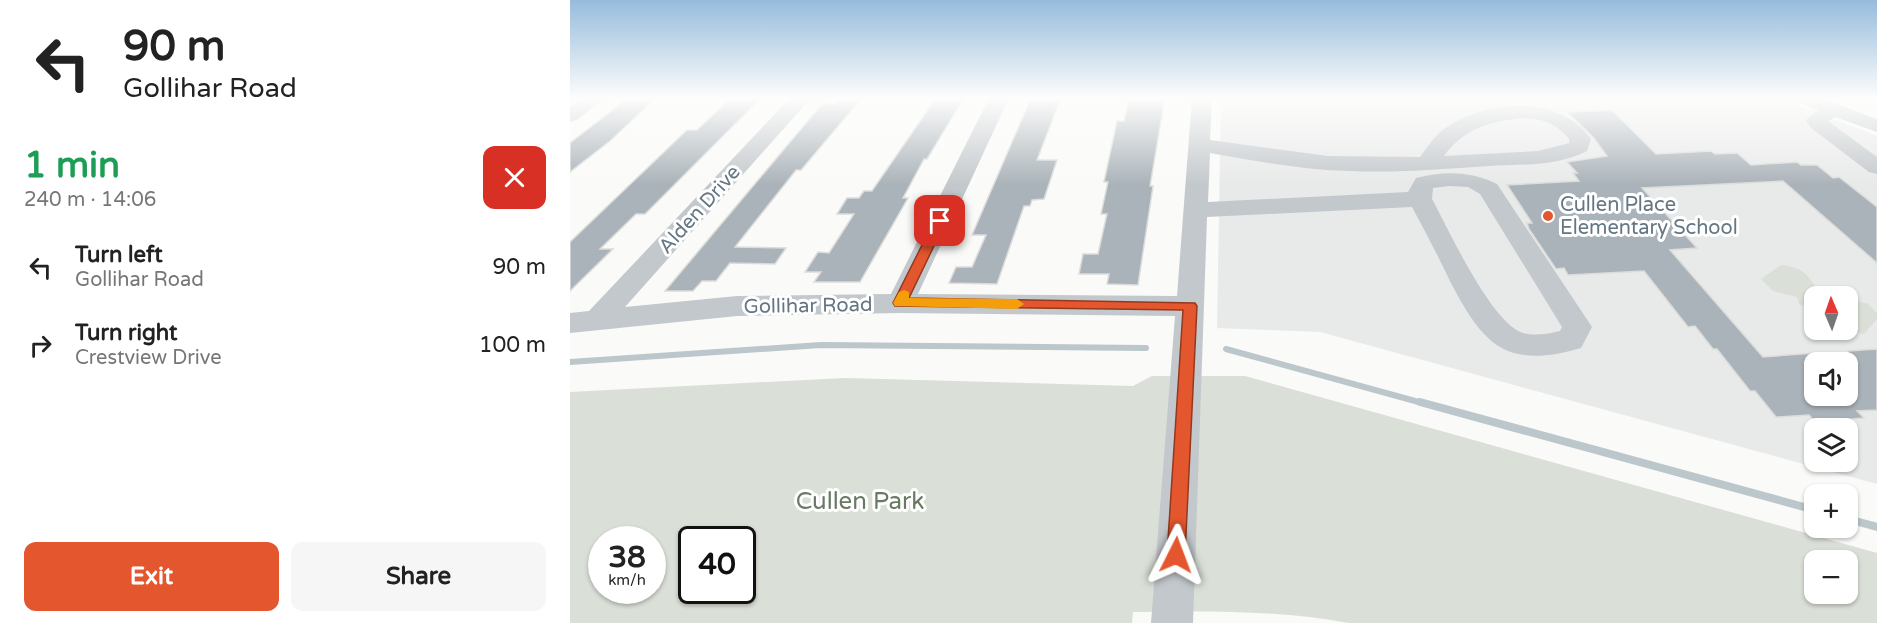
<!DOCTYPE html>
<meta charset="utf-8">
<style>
body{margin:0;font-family:"Varela Round",sans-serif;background:#f6f6f6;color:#222;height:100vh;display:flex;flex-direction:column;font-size:22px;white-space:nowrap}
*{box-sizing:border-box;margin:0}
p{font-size:20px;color:#767676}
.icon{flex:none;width:33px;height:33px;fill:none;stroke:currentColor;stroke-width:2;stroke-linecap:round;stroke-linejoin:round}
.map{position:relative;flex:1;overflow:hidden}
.details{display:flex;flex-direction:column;background:#fff;width:570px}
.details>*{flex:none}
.hud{background:#fff;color:#222;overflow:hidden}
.needle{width:39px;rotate:358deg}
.fabs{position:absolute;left:1234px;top:286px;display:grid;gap:12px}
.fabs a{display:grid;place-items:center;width:54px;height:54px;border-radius:12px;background:#fff;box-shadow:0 2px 4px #0004;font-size:30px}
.speed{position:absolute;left:18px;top:526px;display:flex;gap:12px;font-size:30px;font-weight:700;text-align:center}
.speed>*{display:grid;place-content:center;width:78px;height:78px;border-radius:50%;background:#fff;box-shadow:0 2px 4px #0004;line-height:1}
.speed small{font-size:15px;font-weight:400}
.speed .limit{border:3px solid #111;border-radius:9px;background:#fff;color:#111}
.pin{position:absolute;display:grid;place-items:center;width:51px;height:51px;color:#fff;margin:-26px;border-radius:12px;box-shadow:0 3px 9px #0006}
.me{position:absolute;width:66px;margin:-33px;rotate:3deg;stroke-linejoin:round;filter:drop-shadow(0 0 4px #0008)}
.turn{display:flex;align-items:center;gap:21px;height:126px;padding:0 24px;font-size:27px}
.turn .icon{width:78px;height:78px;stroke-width:2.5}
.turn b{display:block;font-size:42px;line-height:51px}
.round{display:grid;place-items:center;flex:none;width:63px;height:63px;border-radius:12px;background:#f6f6f6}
.head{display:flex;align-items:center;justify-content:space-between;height:102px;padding:0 24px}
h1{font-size:36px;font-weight:700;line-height:45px;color:#1e9e55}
.button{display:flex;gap:12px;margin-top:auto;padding:12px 24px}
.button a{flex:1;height:69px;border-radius:12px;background:#e4572e;color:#fff;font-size:24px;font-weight:700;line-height:69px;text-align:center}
.button a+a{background:#f6f6f6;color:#222}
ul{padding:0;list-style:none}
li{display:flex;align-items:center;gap:18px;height:78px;padding:0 24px}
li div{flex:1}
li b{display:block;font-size:22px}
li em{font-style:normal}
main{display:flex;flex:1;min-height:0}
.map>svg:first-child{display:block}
</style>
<main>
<section class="details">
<div class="hud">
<div class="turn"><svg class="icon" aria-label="left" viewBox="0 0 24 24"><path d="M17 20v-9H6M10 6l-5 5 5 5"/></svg><div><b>90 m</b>Gollihar Road</div></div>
</div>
<div class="head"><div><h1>1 min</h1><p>240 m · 14:06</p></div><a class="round" style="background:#d93025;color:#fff"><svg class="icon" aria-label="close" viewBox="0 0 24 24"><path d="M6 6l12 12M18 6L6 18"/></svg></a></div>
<ul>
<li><svg class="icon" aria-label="left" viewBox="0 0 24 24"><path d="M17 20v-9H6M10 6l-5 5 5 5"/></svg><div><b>Turn left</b><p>Gollihar Road</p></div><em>90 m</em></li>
<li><svg class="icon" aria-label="right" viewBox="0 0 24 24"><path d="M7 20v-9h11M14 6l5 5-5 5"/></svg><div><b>Turn right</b><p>Crestview Drive</p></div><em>100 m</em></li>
</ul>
<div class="button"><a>Exit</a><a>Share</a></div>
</section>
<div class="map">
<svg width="1307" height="623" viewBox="0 0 1307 623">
<rect width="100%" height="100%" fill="#fafaf8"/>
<path fill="#e8e9e9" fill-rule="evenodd" d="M651,98h559l97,38v348l-557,-152 -103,-4zM1245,297h33v33h-33zM1245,363h33v33h-33zM1245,429h33v33h-33z"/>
<g fill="#dadfd7" fill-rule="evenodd">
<path d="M1211,265c27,4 22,8 39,26 3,4 9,4 14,6h-19v11l-15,-3 -3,-8 -24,-6 -12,-12z"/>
<path d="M1278,300l19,3 10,10v6l-13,15 -20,-4h4z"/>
<path d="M582,376h93l632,177v70h-528c-71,-13 -143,-12 -216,-11l-1,11h-562v-231l275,-14 288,8zM32,540h50v51h-50zM122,540h50v51h-50zM1245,561h33v33h-33z"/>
</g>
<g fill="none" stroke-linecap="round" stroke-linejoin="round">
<g stroke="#bbc7cb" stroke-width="6">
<path d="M656,349l200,55"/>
<path d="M0,362l251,-17 325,3"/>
</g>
<g stroke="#bbc7cb" stroke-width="8">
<path d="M850,402l395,108"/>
<path d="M1278,519l29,8"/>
</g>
</g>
<g fill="#aab3b9" stroke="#dcdcda" stroke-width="1.5">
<path d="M58,98h28l-46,43 -40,31v-29z"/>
<path d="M270,98h22l-61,72h-5l-61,77 51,1 -11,16 -45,-1 -14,18h-14l-9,10h-28l157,-187h13z"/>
<path d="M366,98h28l-37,61h-3l-21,39h5l-48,84h-46l7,-10h-16l13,-20 11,1 25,-39h-17l10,-16h12l5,-7h8z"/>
<path d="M461,98h30l-24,62h20l-13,39 -12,1 -2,6h-6l-27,78 -48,-1 7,-16h16l14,-32h-14z"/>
<path d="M559,98h36l-15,88h3l-15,99 -31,-1 2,-10h-30l4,-20h15l9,-40h-6l7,-32h-4l13,-61h7z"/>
<path d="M160,99h30l-115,115h-9l-36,35h13l-43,42v-49l117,-112h10z"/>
<path d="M1042,110l44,44 55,-3 4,3 22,-1 14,12 46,-3 4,3h16l16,13 6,-1 38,30v56l-94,-82 -141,7 55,60 -27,2 93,107 52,-4v43h33v-45l29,-2v61l-20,1 7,7 -49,4 -6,-7 -33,2 -21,-26h-5l-33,-42h-4l-18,-23 -7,1 -44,-56 -76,4 -4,-7 -8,1 -27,-40 -2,-6h5l-25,-38 72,-4 -6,-8h4l-10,-11 40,-6 -14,-19 -26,-25z"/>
</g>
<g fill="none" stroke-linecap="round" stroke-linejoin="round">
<g fill="#c3c8cc" fill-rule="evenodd">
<path d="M12,98h23l-28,22 -7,2v-15z"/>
<path d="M220,98h21l-186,209 112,-11 154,-2 98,-196h20l-91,196 259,2 15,-198h20l-2,42 118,16 92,1c7,-9 14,-21 24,-28 42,-29 115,-36 147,10l-4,12c-31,16 -65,13 -99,15 -46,3 -91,7 -137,5 -48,-1 -95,-10 -141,-18l-2,49 200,-10 8,-14c29,-7 54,-7 81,6l95,143 -11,21c-75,22 -98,-3 -131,-67 -12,-25 -25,-50 -38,-74l-205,10 -14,406h-42l24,-307 -275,-3 -163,3 -167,17v-20l19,-2zM953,118c20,1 33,5 46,21v4l-31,8 -94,5c19,-27 47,-35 79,-38zM879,186l19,1 12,7 82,133 -2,4c-11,3 -26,5 -37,2 -32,-10 -74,-103 -91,-134l1,-11z"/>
<path d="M1224,98h27l56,21v13l-42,-15 -7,4 49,36v17l-8,-2 -58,-44 -5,-8 12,-10 -21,-8z"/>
</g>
</g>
<linearGradient id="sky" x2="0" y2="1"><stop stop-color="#96bcdc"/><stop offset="0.53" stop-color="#fdfdfc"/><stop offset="1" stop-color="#fdfdfc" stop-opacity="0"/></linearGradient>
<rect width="1307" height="185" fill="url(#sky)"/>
<path fill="#e4572e" stroke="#94391e" stroke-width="1.5" d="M370,217l6,4 -37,77 286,5 2,3 -12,249 -2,6 -7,3 -7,-3 -2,-6 16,-245 -288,-4 -2,-3 41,-82z"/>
<path fill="#f59e0b" d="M334,290l5,2v6l108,1 7,5 -7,5 -122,-3 -2,-3 6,-11z"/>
<circle fill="#e4572e" stroke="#fff" stroke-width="2" cx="978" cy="216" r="6"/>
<g text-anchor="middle" stroke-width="6" stroke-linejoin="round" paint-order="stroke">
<g font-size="20" fill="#657683" stroke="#fff" text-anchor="start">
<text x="990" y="211">Cullen Place<tspan x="990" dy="23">Elementary School</tspan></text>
</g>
<g font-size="20" fill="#657683" stroke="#fff">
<text transform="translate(129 209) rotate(-48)" y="7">Alden Drive</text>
<text transform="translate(238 305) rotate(-1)" y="7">Gollihar Road</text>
</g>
<g font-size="24" fill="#687a64" stroke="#fff">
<text x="290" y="509">Cullen Park</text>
</g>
</g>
</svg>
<div class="fabs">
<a><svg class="needle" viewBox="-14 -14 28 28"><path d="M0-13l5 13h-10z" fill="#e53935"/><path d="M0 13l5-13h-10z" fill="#767676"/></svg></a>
<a><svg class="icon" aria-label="sound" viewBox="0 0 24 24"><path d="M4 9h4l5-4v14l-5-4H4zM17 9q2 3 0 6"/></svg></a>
<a><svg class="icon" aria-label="layers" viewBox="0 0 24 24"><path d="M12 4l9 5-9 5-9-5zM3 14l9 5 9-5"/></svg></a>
<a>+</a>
<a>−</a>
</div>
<div class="speed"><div>38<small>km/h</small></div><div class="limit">40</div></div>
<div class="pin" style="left:370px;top:221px;background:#d93025"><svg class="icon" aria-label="arrive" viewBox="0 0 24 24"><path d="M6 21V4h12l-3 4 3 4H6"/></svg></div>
<svg class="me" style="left:606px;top:555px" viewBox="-20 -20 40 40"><path d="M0-17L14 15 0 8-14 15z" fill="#e4572e" stroke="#fff" stroke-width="4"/></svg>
</div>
</main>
